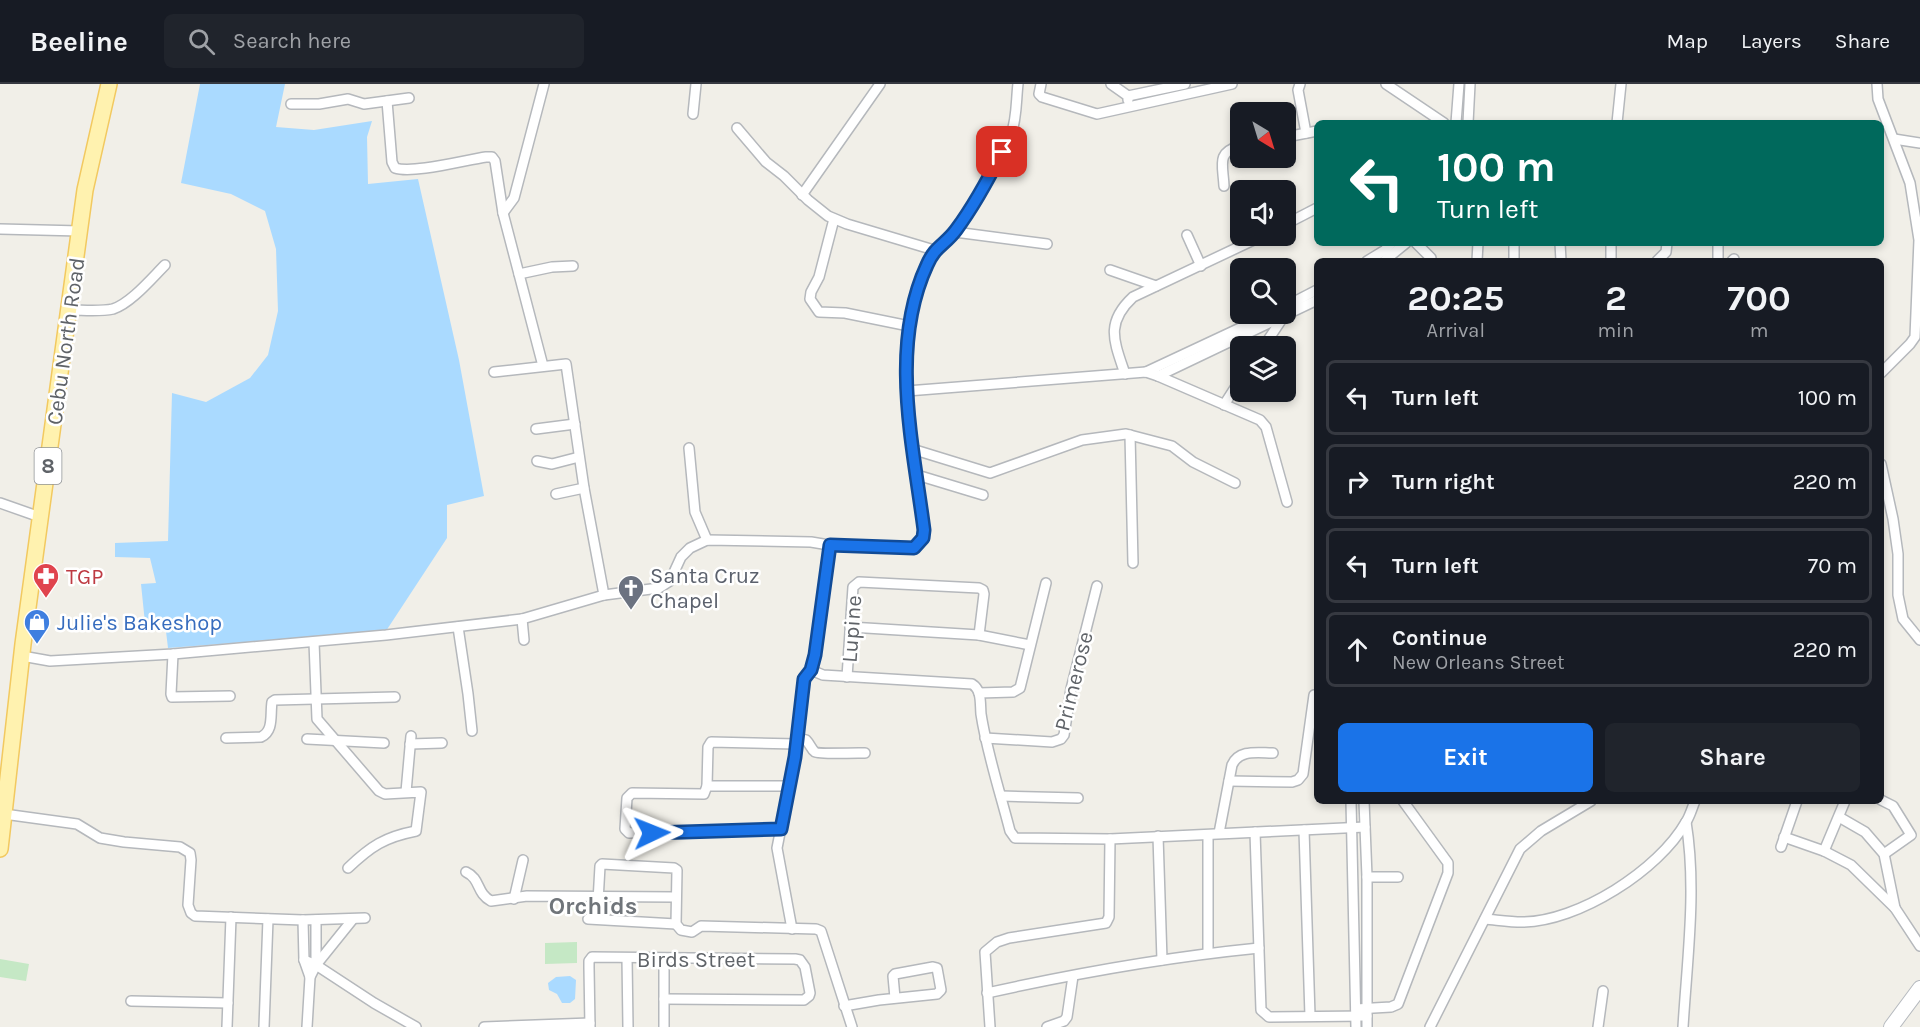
<!DOCTYPE html>
<style>
body{margin:0;font-family:Karla,sans-serif;background:#20242c;color:#f1f3f6;height:100vh;display:flex;flex-direction:column;font-size:22px;white-space:nowrap}
*{box-sizing:border-box;margin:0}
p{font-size:20px;color:#9ea1a6}
.icon{flex:none;width:33px;height:33px;fill:none;stroke:currentColor;stroke-width:2;stroke-linecap:round;stroke-linejoin:round}
.map{position:relative;flex:1;overflow:hidden}
.drawer{position:absolute;left:1314px;top:174px;width:570px;height:546px;display:flex;flex-direction:column;background:#171b24;border-radius:9px;box-shadow:0 3px 9px #0003}
.drawer>*{flex:none}
.banner{position:absolute;left:1314px;top:36px;width:570px;height:126px;border-radius:9px;box-shadow:0 3px 9px #0003;background:#00695c;color:#fff;overflow:hidden}
.needle{width:39px;rotate:142deg}
.fabs{position:absolute;left:1230px;top:18px;display:grid;gap:12px}
.fabs a{display:grid;place-items:center;width:66px;height:66px;border-radius:9px;background:#171b24;box-shadow:0 3px 9px #0003;font-size:30px}
.pin{position:absolute;display:grid;place-items:center;width:51px;height:51px;color:#fff;margin:-26px;border-radius:12px;box-shadow:0 3px 9px #0006}
.me{position:absolute;width:66px;margin:-33px;rotate:88deg;stroke-linejoin:round;filter:drop-shadow(0 0 4px #0008)}
.turn{display:flex;align-items:center;gap:21px;height:126px;padding:0 24px;font-size:27px}
.turn .icon{width:78px;height:78px;stroke-width:2.5}
.turn b{display:block;font-size:42px;line-height:51px}
.eta{display:flex;justify-content:space-evenly;align-items:center;height:102px;text-align:center}
.eta b{font-size:36px;font-weight:700;line-height:42px}
.primary-button{display:flex;gap:12px;margin-top:auto;padding:12px 24px}
.primary-button a{flex:1;height:69px;border-radius:9px;background:#1a73e8;color:#fff;font-size:24px;font-weight:700;line-height:69px;text-align:center}
.primary-button a+a{background:#20242c;color:#f1f3f6}
ul{padding:0;list-style:none}
li{display:flex;align-items:center;gap:18px;height:75px;margin:0 12px 9px;padding:0 12px;border:3px solid #363941;border-radius:9px}
li div{flex:1}
li b{display:block;font-size:22px}
li em{font-style:normal}
header{display:flex;align-items:center;gap:36px;box-sizing:border-box;height:84px;padding:0 30px;background:#171b24;border-bottom:2px solid #363941}
header strong{font-size:28px}
nav{display:flex;gap:33px;margin-inline-start:auto;font-size:21px}
.search{width:420px;height:54px;background:#20242c;display:flex;align-items:center;gap:15px;box-sizing:border-box;padding:0 21px;border-radius:9px;color:#9ea1a6;font-size:22px}
.map>svg:first-child{display:block}
</style>
<header>
<strong>Beeline</strong>
<div class="search"><svg class="icon" aria-label="search" viewBox="0 0 24 24"><circle cx="10" cy="10" r="6"/><path d="M15 15l6 6"/></svg>Search here</div>
<nav><a>Map</a><a>Layers</a><a>Share</a></nav>
</header>
<div class="map">
<svg width="1920" height="943" viewBox="0 0 1920 943">
<rect width="100%" height="100%" fill="#f1efe8"/>
<g fill="#c5e8c5">
<path d="M560,814l30,1v12l-31,-1z"/>
<path d="M577,858v21l-32,1v-21z"/>
<path d="M0,875l29,5 -3,17 -26,-4z"/>
</g>
<g fill="#aadaff">
<path d="M200,0h85l-9,43 38,3 58,-9 -5,16 1,47 50,-5 41,181 25,136 -37,9v33l-61,93 -218,17 -3,-25h-20l-4,-39 15,-1 -6,-25 -35,-1v-14l53,-2 4,-148 34,9 44,-24 18,-23 10,-44 -2,-62 -11,-38 -34,-17 -50,-11z"/>
<path d="M570,892l6,4 -1,19 -5,4h-8l-5,-9 -8,-4 -1,-7 8,-6z"/>
</g>
<g fill="none" stroke-linecap="round" stroke-linejoin="round">
<g stroke="#b5b8bc" stroke-width="12">
<g id="street">
<path d="M1041,0l-2,10 3,3 55,17 135,-30"/>
<path d="M1111,0l17,12v4"/>
<path d="M1300,0l-2,6 8,43"/>
<path d="M1386,0l58,39"/>
<path d="M1877,0l1,15 32,84 9,57 -4,97 -5,7 -29,29"/>
<path d="M1128,12l57,-12"/>
<path d="M387,17l5,61 3,6c18,6 70,-8 91,-11h6l3,4 8,52 40,153"/>
<path d="M291,20h28l29,-5 16,5 45,-6"/>
<path d="M693,30l3,-30"/>
<path d="M1456,39l3,-39"/>
<path d="M1468,39l2,-39"/>
<path d="M1617,39l4,-39"/>
<path d="M737,44l29,34 18,14 24,24 20,16 19,8 87,26"/>
<path d="M1286,53l31,-6"/>
<path d="M1894,55l26,4"/>
<path d="M1224,102c-1,-21 -8,-34 16,-40"/>
<path d="M802,111l78,-111"/>
<path d="M503,129l11,-15 30,-114"/>
<path d="M834,135l-15,58 -8,15 -1,7 9,13 26,1 64,13"/>
<path d="M1286,140l31,-16"/>
<path d="M0,145l80,2"/>
<path d="M955,148l92,12"/>
<path d="M1187,151l14,31"/>
<path d="M1416,159l15,15"/>
<path d="M1560,159l1,18"/>
<path d="M1367,177l18,-11 7,-7"/>
<path d="M1384,177l22,-18"/>
<path d="M1477,177l1,-18"/>
<path d="M1514,177v-18"/>
<path d="M1611,177v-18"/>
<path d="M1657,177l9,-9 1,-9"/>
<path d="M1718,177v-18"/>
<path d="M1732,177l2,-2"/>
<path d="M1110,186l46,16"/>
<path d="M519,190l33,-7 21,-1"/>
<path d="M1286,222l31,-16"/>
<path d="M69,226c14,0 30,2 44,-1 18,-6 38,-30 52,-44"/>
<path d="M1264,262l18,-27"/>
<path d="M494,288l72,-8 18,124 20,107"/>
<path d="M1146,288l124,-58"/>
<path d="M1125,290c-11,-33 -20,-51 8,-77l129,-61"/>
<path d="M1158,292l159,-76"/>
<path d="M907,307l239,-19 12,4 102,44 6,7 21,75"/>
<path d="M1224,321l16,-25"/>
<path d="M536,345l39,-5"/>
<path d="M1130,351l3,128"/>
<path d="M689,364l6,64 12,28"/>
<path d="M912,365l78,24 92,-33 44,-6 46,12 21,16 42,21"/>
<path d="M537,377l15,3 27,-7"/>
<path d="M1881,380l12,55 5,35v41l5,24 17,21"/>
<path d="M917,391l66,20"/>
<path d="M556,410l28,-6"/>
<path d="M0,419l40,14"/>
<path d="M522,535l2,21"/>
<path d="M458,543l10,67 4,37"/>
<path d="M850,543l129,8 51,10"/>
<path d="M314,558l3,77 62,72 6,3 36,-2 -5,39c-31,6 -45,15 -68,37"/>
<path d="M173,570l-2,40 1,3 58,-1"/>
<path d="M22,572l28,5 123,-7 213,-19 136,-16 82,-24 55,-7 11,-7 11,-24 9,-9 17,-8 104,2 18,3 84,3 10,-10 1,-8c-11,-84 -35,-186 3,-267 8,-17 20,-20 29,-34 17,-24 32,-49 45,-75 3,-6 8,-13 10,-20 6,-15 5,-34 7,-50"/>
<path d="M811,586l4,-15 14,-110"/>
<path d="M847,593l6,-90 6,-5 120,6 4,2 1,4 -5,41"/>
<path d="M979,609l34,-1 7,-4 26,-105"/>
<path d="M226,654l35,-1c13,-6 9,-22 11,-35l3,-2 120,-3"/>
<path d="M797,654l9,2c4,4 5,9 9,12 2,2 43,1 50,1"/>
<path d="M985,654l67,4 9,-3 3,-4 7,-46 26,-103"/>
<path d="M307,655l77,4"/>
<path d="M410,660l32,-1"/>
<path d="M1229,697l63,1 6,-2 5,-6 11,-79"/>
<path d="M707,702h82"/>
<path d="M406,708l5,-56"/>
<path d="M1001,712l77,2"/>
<path d="M1881,716l12,6 18,29 -27,19"/>
<path d="M1351,717l5,226"/>
<path d="M1364,717l3,76v150"/>
<path d="M4,730l73,10 23,14 24,4 56,5 10,6 1,7 -3,45 3,8 4,3 108,4 62,-2"/>
<path d="M1839,733l26,15 19,22 11,54"/>
<path d="M781,745l-152,4 -4,-4 2,-31 5,-5 72,1 3,-8 1,-39 3,-5 86,2"/>
<path d="M1304,746l6,186"/>
<path d="M1255,748l6,178 8,7 98,-1"/>
<path d="M1219,749l13,-68c7,-16 26,-12 41,-12"/>
<path d="M1158,752l4,124"/>
<path d="M1784,753l40,14 27,14 44,43 25,38"/>
<path d="M1781,763l16,-46"/>
<path d="M1824,767l21,-50"/>
<path d="M466,788c15,7 10,21 25,29l36,-5 148,1"/>
<path d="M1367,793h31"/>
<path d="M514,815l9,-39"/>
<path d="M588,835l88,5"/>
<path d="M597,835l3,-53 2,-2 72,4 3,2 -1,54 5,6 11,2 9,-6 115,3 5,2 31,96"/>
<path d="M1485,835c12,1 25,3 37,3 56,0 137,-52 164,-100 4,-6 6,-14 9,-21"/>
<path d="M303,836l1,40 6,17"/>
<path d="M792,845l-15,-81 18,-91 9,-78 7,-9 12,5 149,9c10,6 8,19 9,30 6,39 19,78 29,117l5,7 95,1 255,-12"/>
<path d="M1208,869v-118"/>
<path d="M627,874l1,69"/>
<path d="M304,876l12,5 58,38 42,24"/>
<path d="M316,881l37,-46"/>
<path d="M987,909c90,-20 181,-36 272,-45"/>
<path d="M131,917l97,2"/>
<path d="M844,922l35,-6 58,-6 4,-4 -4,-22 -4,-1 -38,7 -2,2 2,22"/>
<path d="M1356,925l35,-2 7,-3 50,-131v-10l-45,-62"/>
<path d="M227,943l4,-110"/>
<path d="M264,943l4,-108"/>
<path d="M307,943l3,-50 6,-12v-45"/>
<path d="M484,943l106,-4"/>
<path d="M590,943l-1,-59v-7l3,-4 203,2 5,1 5,7 5,26 -1,3 -5,4 -140,-1"/>
<path d="M664,943v-68"/>
<path d="M990,943l-5,-75 12,-10 12,-4 97,-15 3,-6 1,-78"/>
<path d="M1047,943l17,-6 3,-4 6,-41"/>
<path d="M1430,943l90,-178 21,-18 50,-30"/>
<path d="M1598,943l5,-36"/>
<path d="M1683,943c4,-67 14,-138 3,-205"/>
</g>
</g>
<g stroke="#b6babf" stroke-width="16">
<path id="secondary" d="M1891,943l29,-39"/>
</g>
<g stroke="#f2c960" stroke-width="18">
<path id="primary" d="M0,765l23,-205 62,-454 24,-106"/>
</g>
<use href="#street" stroke="#fff" stroke-width="9"/>
<use href="#secondary" stroke="#fff" stroke-width="14"/>
<use href="#primary" stroke="#fff2af" stroke-width="15"/>
</g>
<g fill="none" stroke-linecap="round" stroke-linejoin="round">
<g stroke="#114b97" stroke-width="15">
<path id="route" d="M652,749l129,-4 14,-72 9,-78 7,-9 4,-15 15,-110 84,3 9,-10 1,-8c-11,-86 -35,-183 3,-265 8,-19 18,-20 29,-35 17,-23 33,-52 46,-78"/>
</g>
<use href="#route" stroke="#1a73e8" stroke-width="10"/>
</g>
<defs>
<g id="pharmacy-pin" transform="scale(1.35)"><path d="M0 17L-7.5 6A9.5 9.5 0 1 1 7.5 6Z" fill="#e0444e" stroke="#fff"/><path d="M-2-6h4v4h4v4h-4v4h-4v-4h-4v-4h4Z" fill="#fff"/></g>
<g id="church-pin" transform="scale(1.35)"><path d="M0 17L-7.5 6A9.5 9.5 0 1 1 7.5 6Z" fill="#6b7280" stroke="#fff"/><path d="M-1.2-6h2.4v3.5h3.3v2.4h-3.3V6h-2.4V-.1h-3.3v-2.4h3.3Z" fill="#fff"/></g>
<g id="shop-pin" transform="scale(1.35)"><path d="M0 17L-7.5 6A9.5 9.5 0 1 1 7.5 6Z" fill="#3f7fe0" stroke="#fff"/><path d="M-5-2.5h2.3a2.7 3.5 0 0 1 5.4 0H5L5.5 6h-11ZM-1.5-2.5h3a1.5 2.3 0 0 0-3 0Z" fill="#fff"/></g>
</defs>
<g fill-rule="evenodd">
<use href="#pharmacy-pin" x="46" y="492"/>
<use href="#church-pin" x="631" y="504"/>
<use href="#shop-pin" x="37" y="538"/>
</g>
<g text-anchor="middle" stroke-width="5" stroke-linejoin="round" paint-order="stroke">
<rect fill="#fff" stroke="#8f9295" stroke-width="1.5" x="34.5" y="364" width="27" height="36" rx="4.5"/>
<g font-size="21" font-weight="bold" fill="#5f6368">
<text x="48" y="389">8</text>
</g>
<g font-size="22" fill="#5f6368" stroke="#fff">
<text transform="translate(65 257) rotate(-82)" y="8">Cebu North Road</text>
<text transform="translate(851 545) rotate(-86)" y="8">Lupine</text>
<text transform="translate(1073 597) rotate(-76)" y="8">Primerose</text>
<text x="696" y="883">Birds Street</text>
</g>
<g font-size="22" fill="#5b616d" stroke="#fff" text-anchor="start">
<text x="650" y="499">Santa Cruz<tspan x="650" dy="25">Chapel</tspan></text>
</g>
<g font-size="22" fill="#be3a42" stroke="#fff" text-anchor="start">
<text x="66" y="500">TGP</text>
</g>
<g font-size="22" fill="#366cbe" stroke="#fff" text-anchor="start">
<text x="57" y="546">Julie's Bakeshop</text>
</g>
<g font-size="24" font-weight="bold" fill="#70757a" stroke="#fff">
<text x="593" y="830">Orchids</text>
</g>
</g>
</svg>
<div class="fabs">
<a><svg class="needle" viewBox="-14 -14 28 28"><path d="M0-13l5 13h-10z" fill="#e53935"/><path d="M0 13l5-13h-10z" fill="#9ea1a6"/></svg></a>
<a><svg class="icon" aria-label="sound" viewBox="0 0 24 24"><path d="M4 9h4l5-4v14l-5-4H4zM17 9q2 3 0 6"/></svg></a>
<a><svg class="icon" aria-label="search" viewBox="0 0 24 24"><circle cx="10" cy="10" r="6"/><path d="M15 15l6 6"/></svg></a>
<a><svg class="icon" aria-label="layers" viewBox="0 0 24 24"><path d="M12 4l9 5-9 5-9-5zM3 14l9 5 9-5"/></svg></a>
</div>
<div class="pin" style="left:1002px;top:68px;background:#d93025"><svg class="icon" aria-label="arrive" viewBox="0 0 24 24"><path d="M6 21V4h12l-3 4 3 4H6"/></svg></div>
<svg class="me" style="left:652px;top:749px" viewBox="-20 -20 40 40"><path d="M0-17L14 15 0 8-14 15z" fill="#1a73e8" stroke="#fff" stroke-width="4"/></svg>
<div class="banner">
<div class="turn"><svg class="icon" aria-label="left" viewBox="0 0 24 24"><path d="M17 20v-9H6M10 6l-5 5 5 5"/></svg><div><b>100 m</b>Turn left</div></div>
</div>
<section class="drawer">
<div class="eta">
<div><b>20:25</b><p>Arrival</p></div>
<div><b>2</b><p>min</p></div>
<div><b>700</b><p>m</p></div>
</div>
<ul>
<li><svg class="icon" aria-label="left" viewBox="0 0 24 24"><path d="M17 20v-9H6M10 6l-5 5 5 5"/></svg><div><b>Turn left</b></div><em>100 m</em></li>
<li><svg class="icon" aria-label="right" viewBox="0 0 24 24"><path d="M7 20v-9h11M14 6l5 5-5 5"/></svg><div><b>Turn right</b></div><em>220 m</em></li>
<li><svg class="icon" aria-label="left" viewBox="0 0 24 24"><path d="M17 20v-9H6M10 6l-5 5 5 5"/></svg><div><b>Turn left</b></div><em>70 m</em></li>
<li><svg class="icon" aria-label="ahead" viewBox="0 0 24 24"><path d="M12 20V5M6 11l6-6 6 6"/></svg><div><b>Continue</b><p>New Orleans Street</p></div><em>220 m</em></li>
</ul>
<div class="primary-button"><a>Exit</a><a>Share</a></div>
</section>
</div>
